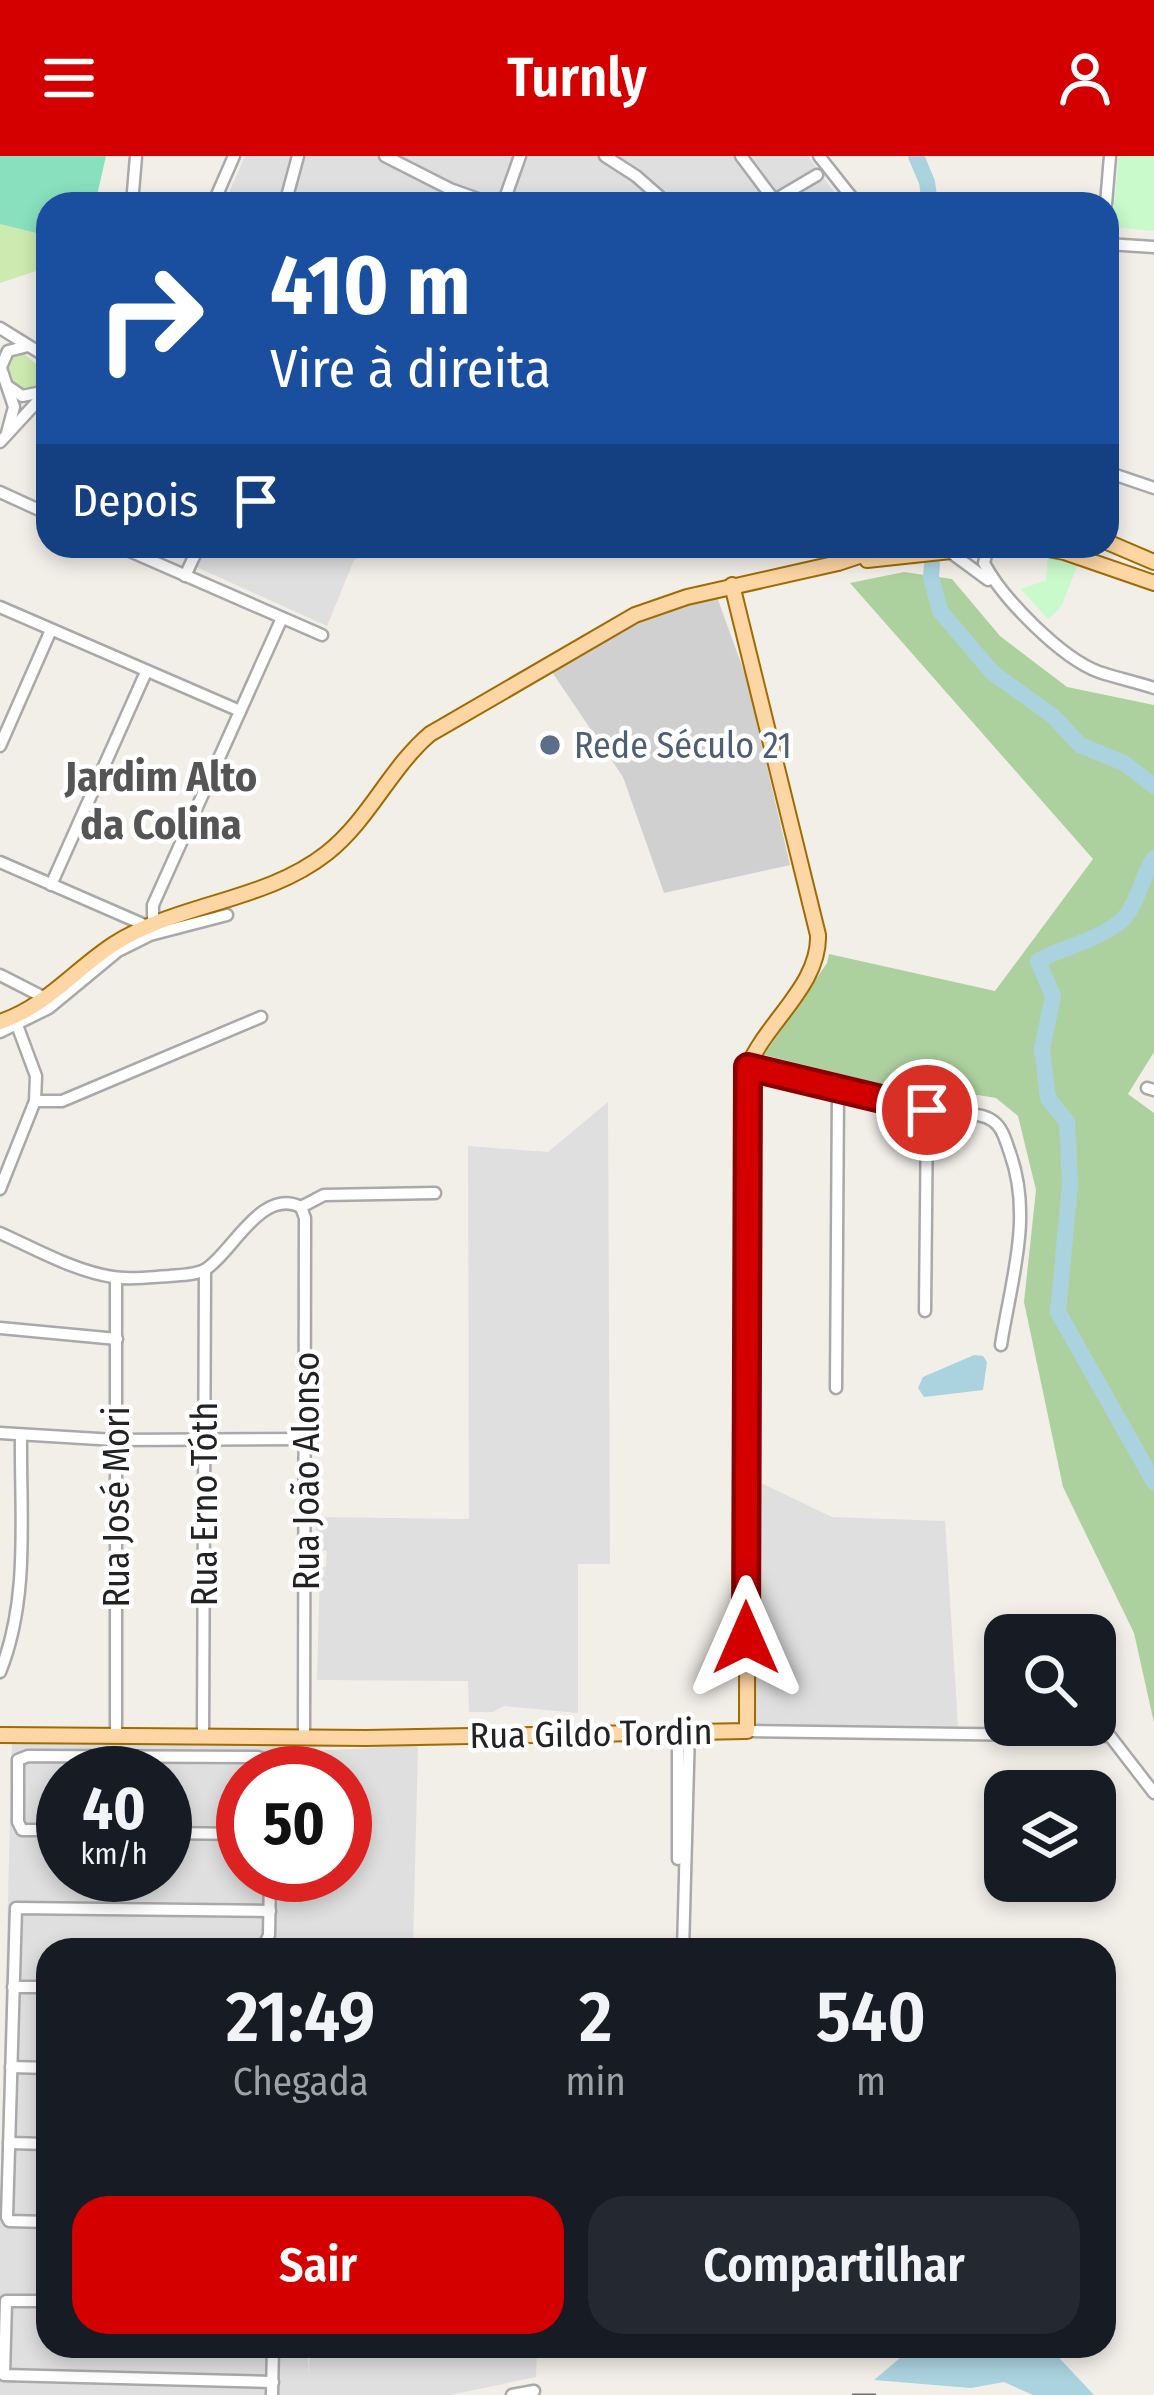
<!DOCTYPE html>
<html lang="pt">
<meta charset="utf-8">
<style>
body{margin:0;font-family:"Fira Sans Condensed",sans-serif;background:#242831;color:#f1f3f6;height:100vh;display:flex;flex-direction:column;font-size:45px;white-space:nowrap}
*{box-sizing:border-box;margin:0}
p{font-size:39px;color:#9ea1a6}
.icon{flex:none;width:66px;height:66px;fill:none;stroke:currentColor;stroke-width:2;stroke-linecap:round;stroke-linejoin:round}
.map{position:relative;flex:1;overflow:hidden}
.side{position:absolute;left:36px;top:1782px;width:1080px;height:420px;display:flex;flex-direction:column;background:#171b24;border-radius:36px;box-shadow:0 6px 18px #0003}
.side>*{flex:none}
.top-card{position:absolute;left:36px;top:36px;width:1083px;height:366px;border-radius:36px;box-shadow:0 6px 18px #0003;background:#1a4fa0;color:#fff;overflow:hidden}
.fabs{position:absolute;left:984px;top:1458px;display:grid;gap:24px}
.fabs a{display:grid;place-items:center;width:132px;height:132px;border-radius:24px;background:#171b24;box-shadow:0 6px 18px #0003;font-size:60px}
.speed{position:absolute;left:36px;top:1590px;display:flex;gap:24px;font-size:60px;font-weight:700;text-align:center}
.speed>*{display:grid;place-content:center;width:156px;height:156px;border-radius:50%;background:#171b24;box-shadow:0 6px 18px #0003;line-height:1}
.speed small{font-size:30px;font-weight:400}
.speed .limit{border:18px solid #d22;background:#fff;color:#111}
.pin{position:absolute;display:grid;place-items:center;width:102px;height:102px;color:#fff;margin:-51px;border:6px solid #fff;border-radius:50%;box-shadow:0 3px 12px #0007}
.me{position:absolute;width:132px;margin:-66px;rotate:0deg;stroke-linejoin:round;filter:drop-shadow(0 0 9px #0008)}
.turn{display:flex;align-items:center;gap:42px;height:252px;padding:0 36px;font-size:54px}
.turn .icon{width:156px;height:156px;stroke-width:2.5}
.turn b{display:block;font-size:84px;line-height:102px}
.then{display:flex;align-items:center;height:114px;padding:0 36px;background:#0003;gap:24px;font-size:45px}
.eta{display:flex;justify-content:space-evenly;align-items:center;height:204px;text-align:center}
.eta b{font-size:72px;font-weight:600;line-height:84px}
.action{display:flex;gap:24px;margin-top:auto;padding:24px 36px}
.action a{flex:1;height:138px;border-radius:36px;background:#d40000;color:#fff;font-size:48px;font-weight:600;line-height:138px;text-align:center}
.action a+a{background:#242831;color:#f1f3f6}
header{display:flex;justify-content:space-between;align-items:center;height:156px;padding:0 36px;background:#d40000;color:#fff;font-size:54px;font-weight:600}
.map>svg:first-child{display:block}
</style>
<header><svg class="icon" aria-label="menu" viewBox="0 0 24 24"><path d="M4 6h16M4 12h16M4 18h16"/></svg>Turnly<svg class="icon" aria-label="person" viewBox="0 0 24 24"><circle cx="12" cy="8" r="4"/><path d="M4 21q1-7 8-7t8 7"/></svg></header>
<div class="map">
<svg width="1154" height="2239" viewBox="0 0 1154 2239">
<rect width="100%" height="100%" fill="#f2efe9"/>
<g fill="#e0dfdf" fill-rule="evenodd">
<path d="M245,0h563l35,48h-619z"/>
<path d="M204,390h180l-30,14 -27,66 -133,-60z"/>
<path d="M608,946l2,462h-32v149l-74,-7 -11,6h-24l-1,-31 -151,-1 3,-112 6,-1 1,-16 -7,-1 -4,-7v-26l153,2 -1,-373 80,6z"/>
<path d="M759,1326l73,35 113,4 13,205 -205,-1 -1,-213z"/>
<path d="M315,1583l1,12 102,-6 -5,205h-365v396h259l2,29 1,-29h227l-1,31 -86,18h-450v-183l12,-472zM63,1617h102v102h-102zM243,1617h102v102h-102z"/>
</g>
<path fill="#d0d0d0" d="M717,441l29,80 44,188 -126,28 -41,-116 -71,-105 110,-63z"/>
<g fill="#cdebb0">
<path d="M0,68l48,12v31l-48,16z"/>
<path d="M19,194l22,18 2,8 -9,13 -17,1 -12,-31z"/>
</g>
<path fill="#add19e" d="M904,416l48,7 48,57 67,51 87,18v347l-26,42 26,19v610l-20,-90 -71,-146 -39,-185 12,-112 -18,-74 -22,-18 -18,-3 -34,5 -180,-45 63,-92 2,-9 166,37 98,-132 -243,-276z"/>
<g fill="#c8facc">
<path d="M1119,0h35v75l-42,-4z"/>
<path d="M1048,397l32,6 -19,48 -13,12 -27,-30 25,-9z"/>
</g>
<path fill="#88e0be" d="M0,0h106l-11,48h-47v32l-48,-12z"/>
<g fill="#aad3df">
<path d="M974,1199l9,1 4,6 -4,28 -59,7 -6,-9 5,-11z"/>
<path d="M914,2190h134l46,49h-61l-29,-13 -33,6 -97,-8z"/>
</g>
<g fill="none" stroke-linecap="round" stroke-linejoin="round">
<g stroke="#aad3df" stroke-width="16">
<path d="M916,0l11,26 3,22"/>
<path d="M932,408l-1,13 9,34 53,62 60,43 27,29 44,18 30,23"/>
<path d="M1154,702c-12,18 -16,45 -30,60 -19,20 -61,29 -86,43l15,35 -11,53 6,49 19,24 3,63 -12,127 96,170"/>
</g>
<g stroke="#a9a9a9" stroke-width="15">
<g id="minor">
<path d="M385,0l65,33 42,15"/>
<path d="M605,0l31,20 32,28"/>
<path d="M741,0l33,44"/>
<path d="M819,0l38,48"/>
<path d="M132,48l4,-48"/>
<path d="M213,48l21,-48"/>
<path d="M285,48l13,-48"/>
<path d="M503,48l17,-48"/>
<path d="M768,48l49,-29"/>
<path d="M1106,48l4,-48"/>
<path d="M1107,88l47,3"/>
<path d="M0,172l42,26 6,9"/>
<path d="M0,209l14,42 -7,26"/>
<path d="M1,211l7,-16 20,-5"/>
<path d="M9,231l13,9 25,-5"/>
<path d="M0,286l48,-52"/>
<path d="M1107,316l47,16"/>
<path d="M0,336l48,22"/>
<path d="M118,390l204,89"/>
<path d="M988,391l-4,16c18,35 77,95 115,109 18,6 37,10 55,16"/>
<path d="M950,396l38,28"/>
<path d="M185,420l14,-30"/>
<path d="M0,451l240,104"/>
<path d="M0,590l51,-116"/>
<path d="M0,706l147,64"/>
<path d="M51,729l95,-213"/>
<path d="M153,768v-19l129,-287"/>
<path d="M0,819l47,24"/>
<path d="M0,876l49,-24 69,-57 32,-16 77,-20"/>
<path d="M748,911c66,16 132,38 200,47 15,2 31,-3 45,7 10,7 13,21 17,32 23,64 1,127 -9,192"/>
<path d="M1147,932l7,2"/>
<path d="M35,945h27l199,-84"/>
<path d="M0,1033l35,-88 1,-25 -19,-51"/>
<path d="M301,1051l4,11 -1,518"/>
<path d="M301,1051l23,-12 111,-2"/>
<path d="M0,1077c36,16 74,38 113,44 18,3 39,0 56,-1 11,-1 28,-1 37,-7 26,-16 55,-82 95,-62"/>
<path d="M116,1122v458"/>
<path d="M925,1155l2,-201"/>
<path d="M0,1172l117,11"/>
<path d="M836,1232l2,-297"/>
<path d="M0,1277l115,7 192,-1"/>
<path d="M0,1516c30,-74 20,-159 21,-237"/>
<path d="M678,1575v128"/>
<path d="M747,1575l363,5 44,57"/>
<path d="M203,1581l2,-467"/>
<path d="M63,1674h-41l-4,-8v-62l10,-4 230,1 9,3 5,13"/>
<path d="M165,1677l78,1"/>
<path d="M262,1794l7,-15 1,-60"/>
<path d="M683,1794l6,-220"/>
<path d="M13,1831h35"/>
<path d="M11,1911l37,1"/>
<path d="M9,1987l39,1"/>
<path d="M48,2066l-39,-1 -2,-4 9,-309 254,3"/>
<path d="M48,2145h-42l-2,74 269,7"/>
<path d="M272,2239l1,-49"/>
<path d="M512,2239l22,-4"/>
</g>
</g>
<g stroke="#a06b00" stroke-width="18">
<g id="major">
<path d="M1107,386l47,20"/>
<path d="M1032,390l32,6 90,31"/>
<path d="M867,404l130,-14"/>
<path d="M0,866c47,-16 74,-52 114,-78 66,-42 151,-42 213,-91 42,-33 63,-85 103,-119l205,-119 52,-18 151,-34 51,-17"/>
<path d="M0,1579l366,3 381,-7 1,-664c18,-45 72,-82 70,-132l-86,-350"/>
</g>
</g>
<use href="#minor" stroke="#fff" stroke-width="10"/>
<use href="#major" stroke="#fcd6a4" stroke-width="14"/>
<path stroke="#707070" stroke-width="3" stroke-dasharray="24 24" stroke-linecap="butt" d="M852,2239h41"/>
</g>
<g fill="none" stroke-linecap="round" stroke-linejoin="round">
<g stroke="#8a0000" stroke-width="30">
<path id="route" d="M746,1482l2,-571 179,43"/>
</g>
<use href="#route" stroke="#d40000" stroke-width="21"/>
</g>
<circle fill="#5c6f8a" stroke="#fff" stroke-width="4.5" cx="550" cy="589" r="12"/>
<g text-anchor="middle" stroke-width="9" stroke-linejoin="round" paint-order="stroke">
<g font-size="36" fill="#4e5e75" stroke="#fff" text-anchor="start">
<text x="574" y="602">Rede Século 21</text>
</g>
<g font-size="36" fill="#222" stroke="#fff">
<text transform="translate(306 1315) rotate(-90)" y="13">Rua João Alonso</text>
<text transform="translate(204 1348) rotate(-90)" y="13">Rua Erno Tóth</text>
<text transform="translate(116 1351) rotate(-90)" y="13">Rua José Mori</text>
<text transform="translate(591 1577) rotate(-1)" y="13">Rua Gildo Tordin</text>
</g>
<g font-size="42" font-weight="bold" fill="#555" stroke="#fff">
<text x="161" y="635">Jardim Alto<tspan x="161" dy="48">da Colina</tspan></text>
</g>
</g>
</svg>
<div class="fabs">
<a><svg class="icon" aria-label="search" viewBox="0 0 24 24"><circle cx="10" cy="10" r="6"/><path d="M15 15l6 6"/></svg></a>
<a><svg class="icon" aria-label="layers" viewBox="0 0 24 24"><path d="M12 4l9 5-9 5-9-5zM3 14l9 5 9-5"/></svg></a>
</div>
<div class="speed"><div>40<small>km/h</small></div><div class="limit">50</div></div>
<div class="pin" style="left:927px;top:954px;background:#d93025"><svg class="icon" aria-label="arrive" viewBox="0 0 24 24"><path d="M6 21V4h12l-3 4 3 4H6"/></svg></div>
<svg class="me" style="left:746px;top:1482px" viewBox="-20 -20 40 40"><path d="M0-17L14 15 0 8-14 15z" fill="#d40000" stroke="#fff" stroke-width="4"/></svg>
<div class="top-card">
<div class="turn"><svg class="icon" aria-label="right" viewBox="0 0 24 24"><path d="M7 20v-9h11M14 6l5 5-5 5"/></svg><div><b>410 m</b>Vire à direita</div></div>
<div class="then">Depois<svg class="icon" aria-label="arrive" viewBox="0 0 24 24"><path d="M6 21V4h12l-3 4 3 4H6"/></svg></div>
</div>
<section class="side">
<div class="eta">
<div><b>21:49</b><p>Chegada</p></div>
<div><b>2</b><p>min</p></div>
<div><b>540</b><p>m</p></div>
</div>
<div class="action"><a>Sair</a><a>Compartilhar</a></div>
</section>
</div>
